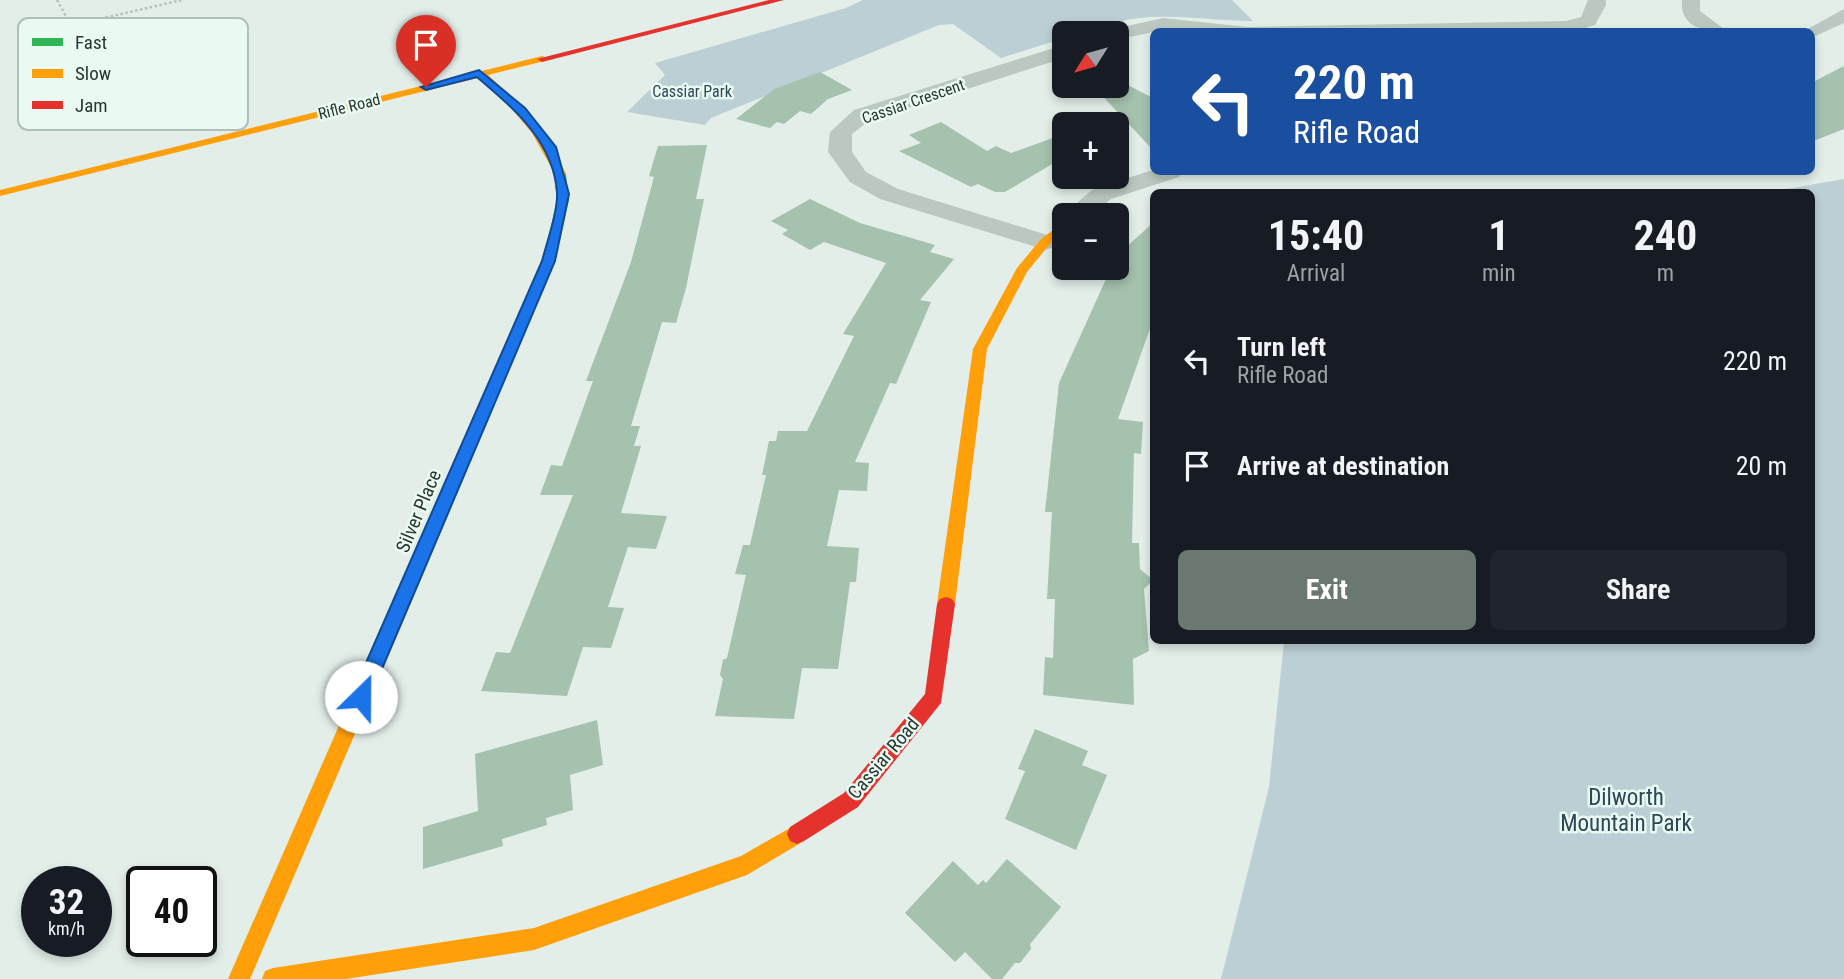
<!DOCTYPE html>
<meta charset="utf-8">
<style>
body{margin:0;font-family:"Roboto Condensed",sans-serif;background:#20242c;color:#f1f3f6;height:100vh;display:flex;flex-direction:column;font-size:26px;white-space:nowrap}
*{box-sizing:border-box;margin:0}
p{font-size:23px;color:#9ea1a6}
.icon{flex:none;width:38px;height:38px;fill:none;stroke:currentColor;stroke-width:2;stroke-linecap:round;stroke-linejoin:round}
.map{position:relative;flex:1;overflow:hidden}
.panel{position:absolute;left:1150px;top:189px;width:665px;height:455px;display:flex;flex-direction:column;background:#171b24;border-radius:10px;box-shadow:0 4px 10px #0003}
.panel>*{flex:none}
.top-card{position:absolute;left:1150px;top:28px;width:665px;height:147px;border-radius:10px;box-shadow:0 4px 10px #0003;background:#1a4fa0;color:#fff;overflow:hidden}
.needle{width:46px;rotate:233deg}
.buttons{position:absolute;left:1052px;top:21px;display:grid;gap:14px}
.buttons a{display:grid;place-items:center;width:77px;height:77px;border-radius:10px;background:#171b24;box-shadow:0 4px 10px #0003;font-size:35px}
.speed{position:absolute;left:21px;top:866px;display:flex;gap:14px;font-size:35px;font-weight:700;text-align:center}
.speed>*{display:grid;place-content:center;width:91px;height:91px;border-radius:50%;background:#171b24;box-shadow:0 4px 10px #0003;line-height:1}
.speed small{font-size:18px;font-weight:400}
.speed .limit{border:4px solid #111;border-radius:10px;background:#fff;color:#111}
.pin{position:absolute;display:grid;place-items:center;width:60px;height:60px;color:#fff;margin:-72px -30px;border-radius:50% 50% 50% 0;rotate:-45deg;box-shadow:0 0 7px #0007}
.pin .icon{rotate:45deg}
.me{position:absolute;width:77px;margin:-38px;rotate:23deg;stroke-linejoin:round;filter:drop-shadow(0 0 5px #0008)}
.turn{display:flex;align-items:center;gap:24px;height:147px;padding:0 28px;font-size:32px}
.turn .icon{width:91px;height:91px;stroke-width:2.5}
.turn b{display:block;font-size:49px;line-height:60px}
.eta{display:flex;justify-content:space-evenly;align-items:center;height:119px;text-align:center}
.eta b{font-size:42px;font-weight:700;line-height:49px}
.button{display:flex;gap:14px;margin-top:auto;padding:14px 28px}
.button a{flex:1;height:80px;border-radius:10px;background:#6a786f;color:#fff;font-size:28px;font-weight:700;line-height:80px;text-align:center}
.button a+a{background:#20242c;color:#f1f3f6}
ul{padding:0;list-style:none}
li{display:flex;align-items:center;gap:21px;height:105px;padding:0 28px}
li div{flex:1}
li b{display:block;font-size:26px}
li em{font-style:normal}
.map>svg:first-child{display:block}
</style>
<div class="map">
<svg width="1844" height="979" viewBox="0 0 1844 979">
<rect width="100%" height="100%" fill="#e3eee9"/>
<g fill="#bccfd4">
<path d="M863,0h369l21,21c-38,0 -77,-7 -114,-3 -26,3 -50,15 -75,15v5l-63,20 -48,-34 -14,1 -228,93 -6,7 -78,-13 38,-37 -10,-12 191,-55z"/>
<path d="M1844,179v800h-623l48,-192 15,-146 527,-1v-448h-42z"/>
</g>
<g fill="#a4c2ae">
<path d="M1844,66v63l-33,13v-59z"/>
<path d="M66,70l8,18 4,-2 14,32 -49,13 -12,-32 11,-3 -4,-10 4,-1 -3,-9z"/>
<path d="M820,72l32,18 -24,9 -17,15 -11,-3 -16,13 -7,-2 -7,6 -34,-9 38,-30z"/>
<path d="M1116,79l37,19v52l-60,-64h23z"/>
<path d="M941,122l46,29 9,-5 15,7 53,-19v23l-59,35h-10l-17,-8 -7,3 -72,-36 22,-8 -12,-8z"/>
<path d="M707,145l-11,54h8l-18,89 -10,35 -14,-1 -31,104h9l-6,20h7l-20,67 46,3 -11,33 -28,-2 -20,60 16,1 -13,40 -28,-1 -16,49 -86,-5 15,-39 14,1 63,-158h-33l11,-30 11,1 31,-85h-7l45,-119 23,-85 -5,-1 9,-30z"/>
<path d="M810,199l50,24 75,22 -5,7 24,7 -34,41 11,2 -35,82 -6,-1 -35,79 14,1 -2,28 -28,-1 -12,56 32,2 -3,34h-6l-12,87 -36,-1 -8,51 -79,-3 8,-37 -3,-4 3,-15 4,-2 19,-83 -11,-1 8,-29h7l16,-70h-4l7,-34h7l2,-10h29l47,-95 -11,-2 43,-71 -62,-21 -14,8 -28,-16 6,-4 -17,-9z"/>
<path d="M1153,223v97l-35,99 25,3 -2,32 -7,-1 -2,90h7l1,26 13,11 -9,9 5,62 -16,8 1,46 -91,-10 2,-38 8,1 2,-59h-8l5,-87h-7l14,-129 52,-115h5v-12z"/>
<path d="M597,720l6,45 -33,10 3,35 -27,8 1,7 -45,14 1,7 -80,23v-42l55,-16 -3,-57z"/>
<path d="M1035,729l53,22 -6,14 25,10 -31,75 -71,-31 20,-48 -7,-2z"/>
<path d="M1007,859l54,48 -31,37 1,5 -11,14h-5l-13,16h-10l-27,-27 -10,10 -50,-49 48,-52 25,24 5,-5 3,3z"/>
</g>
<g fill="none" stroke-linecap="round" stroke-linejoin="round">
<path stroke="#b4c0ba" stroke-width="2.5" stroke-dasharray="2.5 2.5" stroke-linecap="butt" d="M57,0l10,18 24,3 91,-21"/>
<g fill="#bbc8c1" fill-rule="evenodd">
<path d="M1588,0h18v5l-11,20 -23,7 -409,-2 -47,10v-7h-9l2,-3 54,-12 84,9 319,-6 15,-4z"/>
<path d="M1682,0h18v11l28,21c-22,0 -49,-4 -46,-32z"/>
<path d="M1844,9v14l-33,15v-6h-9z"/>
<path d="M1064,45v13l-194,62 -18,14v18l14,20 32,17 156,48 4,5 -4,5 -9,3 -9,-3 -156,-48 -30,-17 -22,-30 2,-20 24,-22z"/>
<path d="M1153,170l30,2 -4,5 -68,22 -20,16h-28l30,-26z"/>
</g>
<path fill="#30b455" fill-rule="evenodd" d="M560,171l6,3 3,26 -14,61 -139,330 -3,5 -6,2 -6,-2 -3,-5 145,-330 14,-61 -3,-26z"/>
<g fill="#ff9f0a" fill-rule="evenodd">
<path d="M542,56l3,1v4l-57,14c32,29 60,59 78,99l-2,2h-8l-24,-43 -20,-24 -34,-31 -478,118v-6z"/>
<path d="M1064,222v10l-15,13 -22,27 -40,77 -32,255 -3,5 -6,2 -6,-2 -3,-5 36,-255 44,-81 24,-29z"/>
<path d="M407,584l6,2 3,5 -166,388h-22l170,-388 3,-5z"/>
<path d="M797,824l7,3 3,7 -3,7 -57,34 -213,75 -188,29h-84l3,-8 8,-3 261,-40 207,-72z"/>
</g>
<g fill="#e5322d" fill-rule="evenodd">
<path d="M769,0h15l-242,62 -5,-3z"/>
<path d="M946,597l6,2 3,5 -14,99 -83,104 -54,34 -7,3 -7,-3 -3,-7 3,-7 54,-34 81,-99 12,-90 3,-5z"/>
</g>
</g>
<path fill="#1a73e8" stroke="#114b97" stroke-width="2" d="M479,70l46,38 31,39 13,47 -14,67 -185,436 -3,6 -6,2 -7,-2 -3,-6 191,-436c5,-19 16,-50 15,-68 -3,-52 -44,-85 -80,-116l-51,13 -5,-3z"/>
<g text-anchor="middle" stroke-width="5" stroke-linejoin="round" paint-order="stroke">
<g font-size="16" fill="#2c4757" stroke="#eafaf3">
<text x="692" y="97">Cassiar Park</text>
</g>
<g font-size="16" fill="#29382e" stroke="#eafaf3">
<text transform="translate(913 101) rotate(-19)" y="6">Cassiar Crescent</text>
<text transform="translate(349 106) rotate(-14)" y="6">Rifle Road</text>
</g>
<g font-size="19" fill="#29382e" stroke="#eafaf3">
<text transform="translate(418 511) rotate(-67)" y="7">Silver Place</text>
<text transform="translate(883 758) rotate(-50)" y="7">Cassiar Road</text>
</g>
<g font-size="23" fill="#2c4757" stroke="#eafaf3">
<text x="1626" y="805">Dilworth<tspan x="1626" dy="26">Mountain Park</tspan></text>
</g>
</g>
<rect x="18" y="18" width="230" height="112" rx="10" fill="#eafaf3" stroke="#b0c0b8" stroke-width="2"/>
<rect x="32" y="38" width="31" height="8" fill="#30b455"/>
<rect x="32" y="69" width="31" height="9" fill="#ff9f0a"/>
<rect x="32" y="101" width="31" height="8" fill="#e5322d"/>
<g font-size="19" fill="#29382e">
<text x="75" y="49">Fast</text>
<text x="75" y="80">Slow</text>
<text x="75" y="112">Jam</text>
</g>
</svg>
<div class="buttons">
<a><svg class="needle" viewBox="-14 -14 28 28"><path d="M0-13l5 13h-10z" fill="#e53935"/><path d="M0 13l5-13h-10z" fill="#9ea1a6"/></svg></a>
<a>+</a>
<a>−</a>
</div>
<div class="speed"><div>32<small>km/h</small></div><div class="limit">40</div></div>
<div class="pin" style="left:426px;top:87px;background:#d93025"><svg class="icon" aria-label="arrive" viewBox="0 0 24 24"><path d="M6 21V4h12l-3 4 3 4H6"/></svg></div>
<svg class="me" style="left:361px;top:697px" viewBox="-20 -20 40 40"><circle r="19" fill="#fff"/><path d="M0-13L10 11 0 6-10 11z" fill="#1a73e8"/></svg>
<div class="top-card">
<div class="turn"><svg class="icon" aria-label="left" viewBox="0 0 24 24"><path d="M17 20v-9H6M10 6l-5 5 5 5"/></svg><div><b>220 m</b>Rifle Road</div></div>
</div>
<section class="panel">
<div class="eta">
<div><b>15:40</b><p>Arrival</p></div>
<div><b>1</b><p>min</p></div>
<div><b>240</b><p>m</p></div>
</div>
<ul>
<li><svg class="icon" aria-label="left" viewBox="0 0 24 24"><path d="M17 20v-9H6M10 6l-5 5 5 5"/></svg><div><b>Turn left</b><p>Rifle Road</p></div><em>220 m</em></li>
<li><svg class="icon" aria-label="arrive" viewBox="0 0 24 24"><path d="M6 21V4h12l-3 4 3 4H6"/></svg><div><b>Arrive at destination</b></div><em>20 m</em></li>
</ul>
<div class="button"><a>Exit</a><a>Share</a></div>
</section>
</div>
